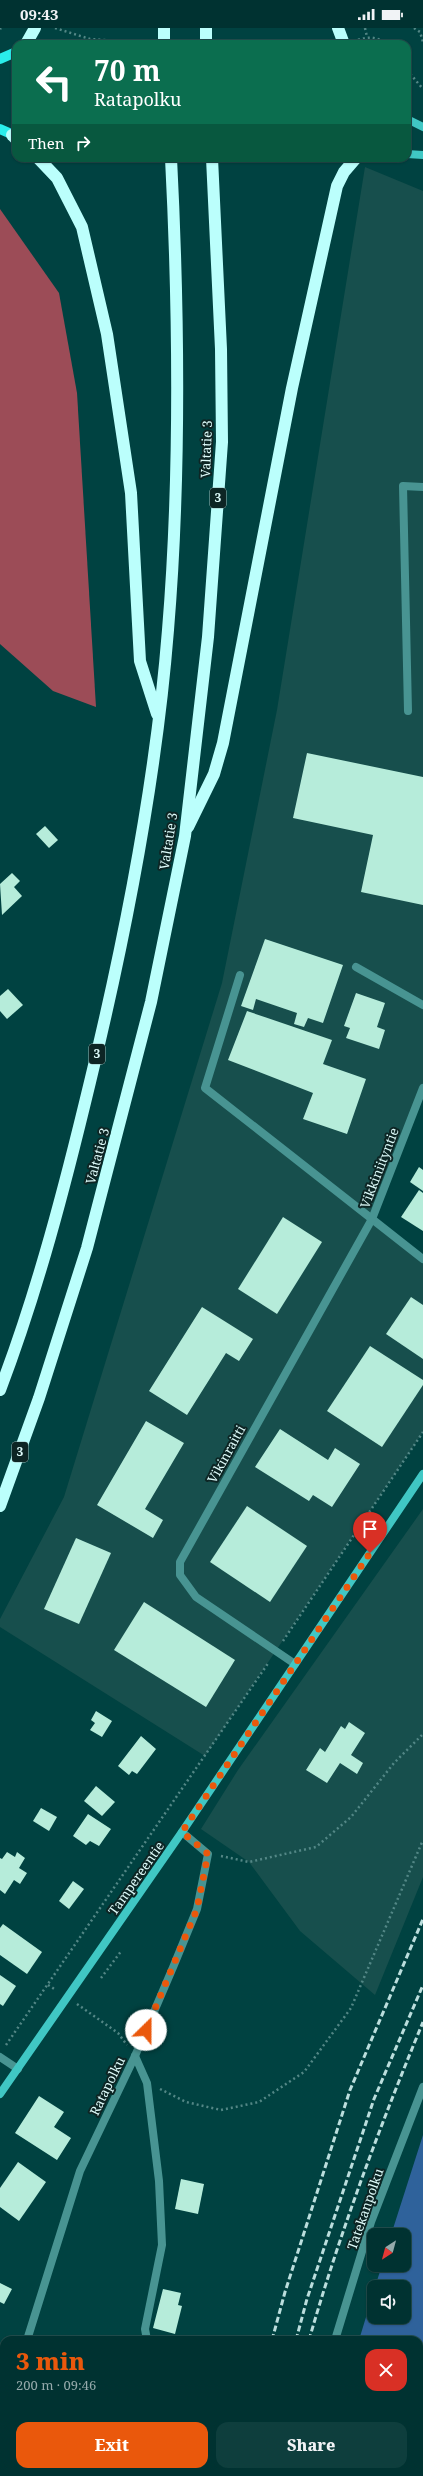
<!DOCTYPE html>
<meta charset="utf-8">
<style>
body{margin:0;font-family:"Noto Serif",serif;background:#0e3e3d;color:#f1f3f6;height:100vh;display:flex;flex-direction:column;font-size:15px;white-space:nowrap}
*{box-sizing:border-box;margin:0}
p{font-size:13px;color:#95aaab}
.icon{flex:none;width:22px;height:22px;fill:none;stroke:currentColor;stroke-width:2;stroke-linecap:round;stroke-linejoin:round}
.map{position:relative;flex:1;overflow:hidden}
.drawer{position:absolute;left:0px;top:2308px;width:423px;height:140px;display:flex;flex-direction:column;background:#003231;border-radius:12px 12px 0 0;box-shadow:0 1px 3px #0004,0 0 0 1px #224d4d}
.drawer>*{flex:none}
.banner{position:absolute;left:12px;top:12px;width:399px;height:122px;border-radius:12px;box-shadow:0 1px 3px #0004,0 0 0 1px #224d4d;background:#0b6e4f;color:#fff;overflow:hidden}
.needle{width:26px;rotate:216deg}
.tools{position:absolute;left:367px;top:2200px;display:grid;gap:8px}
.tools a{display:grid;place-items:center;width:44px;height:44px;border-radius:8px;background:#003231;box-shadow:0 1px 3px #0004,0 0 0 1px #224d4d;font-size:20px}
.pin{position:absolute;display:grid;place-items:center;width:34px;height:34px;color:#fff;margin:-41px -17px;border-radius:50% 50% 50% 0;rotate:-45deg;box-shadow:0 0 4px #0007}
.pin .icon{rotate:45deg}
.me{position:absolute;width:44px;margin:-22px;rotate:23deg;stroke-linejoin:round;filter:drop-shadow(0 0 3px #0008)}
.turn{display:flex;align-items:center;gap:14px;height:84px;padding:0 16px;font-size:18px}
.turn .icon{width:52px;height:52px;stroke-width:2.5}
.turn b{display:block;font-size:28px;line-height:34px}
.then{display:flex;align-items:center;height:38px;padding:0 16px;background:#0003;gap:8px;font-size:15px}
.round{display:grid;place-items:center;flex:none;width:42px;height:42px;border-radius:12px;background:#0e3e3d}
.summary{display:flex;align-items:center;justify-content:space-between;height:68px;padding:0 16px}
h1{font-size:24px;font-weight:800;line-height:30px;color:#ea580c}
.button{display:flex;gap:8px;margin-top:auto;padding:8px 16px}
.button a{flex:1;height:46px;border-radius:12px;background:#ea580c;color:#fff;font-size:16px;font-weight:800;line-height:46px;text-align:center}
.button a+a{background:#0e3e3d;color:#f1f3f6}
.status{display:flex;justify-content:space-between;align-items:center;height:28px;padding:0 20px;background:#003231;direction:ltr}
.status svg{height:11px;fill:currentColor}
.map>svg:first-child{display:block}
</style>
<div class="status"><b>09:43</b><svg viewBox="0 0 49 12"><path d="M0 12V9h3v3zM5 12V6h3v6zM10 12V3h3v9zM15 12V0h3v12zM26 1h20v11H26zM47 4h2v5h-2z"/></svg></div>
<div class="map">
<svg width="423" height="2448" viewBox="0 0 423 2448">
<rect width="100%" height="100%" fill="#004241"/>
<g fill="#174f4d">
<path d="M365,139l58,24v897l-51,131 51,40v173l-218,324 -205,-129v-8l64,-122 158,-514 55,-273z"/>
<path d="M423,1481v368l-48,118 -75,-64 -51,-69 -48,-33 37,-59z"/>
</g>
<path fill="#9c4c57" d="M0,181l59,84 18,100 19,314 -43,-16 -53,-47z"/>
<path fill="#2f629b" d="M423,2107v341h-106l1,-4h101v-132h-60l15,-49v26h30v-30h-29l7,-22h22v-30h-13z"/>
<g fill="#b6ecda">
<path d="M307,725l116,24v128l-62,-13 12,-57 -80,-17z"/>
<path d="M45,798l13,14 -9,8 -13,-14z"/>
<path d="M12,845l8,8 -6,6 8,9 -20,19 -2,-31z"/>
<path d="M265,911l78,26 -20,58 -15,-5 -4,9 -10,-3 3,-11 -41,-14 -3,11 -12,-4z"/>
<path d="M8,961l15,16 -16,14 -7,-8v-15z"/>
<path d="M356,965l29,10 -8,24 8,3 -6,19 -33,-11 4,-10 -6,-2z"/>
<path d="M247,983l85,29 -9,24 43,15 -19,55 -44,-15 10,-26 -85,-33z"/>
<path d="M419,1139l4,3v21l-13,-9z"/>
<path d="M419,1162l4,3v38l-22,-14z"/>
<path d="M283,1189l39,25 -45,72 -39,-25z"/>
<path d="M411,1269l12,8v54l-37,-25z"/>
<path d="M202,1279l51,32 -14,22 -13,-8 -39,62 -38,-24z"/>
<path d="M370,1318l53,34v5l-41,62 -55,-36z"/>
<path d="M146,1393l38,22 -39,66 18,11 -10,18 -56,-33z"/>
<path d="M280,1401l48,31 7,-12 25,16 -28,43 -19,-12 -4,6 -54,-34z"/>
<path d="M247,1478l60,40 -37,56 -60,-40z"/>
<path d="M76,1510l35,15 -32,71 -35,-15z"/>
<path d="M144,1574l91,58 -29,47 -92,-57z"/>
<path d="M96,1683l16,10 -10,16 -12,-7 5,-7 -4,-3z"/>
<path d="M349,1694l16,11 -14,22 12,8 -6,11 -17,-11 -13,20 -21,-13 14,-22 5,4 16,-26 4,3z"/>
<path d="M141,1708l15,13 -19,25 -5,-3 -3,4 -11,-9z"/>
<path d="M96,1758l19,16 -13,14 -18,-15z"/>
<path d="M41,1780l16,9 -8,14 -16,-10z"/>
<path d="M88,1786l23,15 -12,17 -9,-5 -4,4 -13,-9z"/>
<path d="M7,1824l8,5 2,-5 8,6 -6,10 8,5 -7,11 -6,-4 -9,14 -5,-4v-32l2,1z"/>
<path d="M73,1853l11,8 -15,20 -10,-8z"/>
<path d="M3,1896l39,28 -15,22 -27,-19v-27z"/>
<path d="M0,1947l16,11 -13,20 -3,-2z"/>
<path d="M39,2068l25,16 -10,15 17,11 -14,22 -42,-27z"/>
<path d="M18,2134l28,20 -27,39 -19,-14v-19z"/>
<path d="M181,2151l23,5 -6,30 -23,-5z"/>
<path d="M0,2255l12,6 -8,15 -4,-2z"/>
<path d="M163,2261l18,4 -3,12 4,1 -7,28 -22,-6z"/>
</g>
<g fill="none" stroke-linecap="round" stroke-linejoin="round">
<g stroke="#538786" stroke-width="2.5" stroke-dasharray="2 3" stroke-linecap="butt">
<path d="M55,0l35,11 60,4"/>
<path d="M365,0l2,9"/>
<path d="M414,0l6,4 3,10"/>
<path d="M0,1l1,-1"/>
<path d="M358,12c11,-4 19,-3 29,4"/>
<path d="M407,42l16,19"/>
<path d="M283,1613l140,-209"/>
<path d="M221,1828l28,6 67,-15 35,-30 43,-54 29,-29"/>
<path d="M101,1950l21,-28"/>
<path d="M48,1957l8,5"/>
<path d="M77,1976l41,29 9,12"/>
<path d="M6,2017l263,-383"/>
<path d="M160,2061l26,13 35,8 38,-8 45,-30 47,-64 72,-168"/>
</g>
<g stroke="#489492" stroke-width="8">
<path d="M408,683l-5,-225 20,1"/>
<path d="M240,947l-35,113 167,131"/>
<path d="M135,2028l12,27 12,98 3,64 -17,84 2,11"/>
<path d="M156,2448v-4"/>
</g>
<g stroke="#489492" stroke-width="8">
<path d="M356,939l67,38"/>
<path d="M372,1191l51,40"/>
<path d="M295,1636l-99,-67 -16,-22v-13l192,-343 51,-131"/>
<path d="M0,2029l18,12"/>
<path d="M27,2312l53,-169 55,-115 39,-91 23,-56 11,-55 -26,-22"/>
<path d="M335,2312l36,-118 52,-135"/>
<path d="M296,2448l1,-4"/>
</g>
<g stroke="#40c7c4" stroke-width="8">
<path d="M407,91l16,8"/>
<path d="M407,126l16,1"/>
<path d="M0,2066l182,-262 241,-358"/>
</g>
<g stroke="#2aeeeb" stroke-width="10">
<path d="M0,31l16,-7"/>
<path d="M0,101l16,7"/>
</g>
<g stroke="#bbfffc" stroke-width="12">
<path d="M164,0v16"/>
<path d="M206,0v16"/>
<path d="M338,0l6,16"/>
<path d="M26,16l9,-16"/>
<path d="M12,107l4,4"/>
<path d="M38,130l19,20 25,49 25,107 24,159 9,168 17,53"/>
<path d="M188,799l26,-53 9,-31 69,-355 45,-202 7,-14 12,-14"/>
<path d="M0,1362c38,-100 65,-204 90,-308 36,-148 66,-300 78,-452 13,-157 11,-315 3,-472"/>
<path d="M0,1478l39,-108 48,-150 64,-246 34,-166 23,-199 14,-195 -1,-93 -9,-191"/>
</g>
<g stroke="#bbdedd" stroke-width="3" stroke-dasharray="6 3" stroke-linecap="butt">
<path d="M272,2312l13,-48 65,-202 73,-171"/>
<path d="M296,2312l11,-41 67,-200 49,-114"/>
<path d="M309,2312c31,-108 71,-214 114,-318"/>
<path d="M237,2448l1,-4"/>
<path d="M259,2448l1,-4"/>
<path d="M271,2448l1,-4"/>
</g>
</g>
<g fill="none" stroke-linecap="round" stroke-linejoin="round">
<path stroke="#ea580c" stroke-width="7" stroke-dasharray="0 12.6" d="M146,2002l51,-121 11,-55 -26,-22 188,-279"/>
</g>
<g text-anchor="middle" stroke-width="4" stroke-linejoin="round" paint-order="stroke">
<g fill="#0d2524" stroke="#9fbbba" stroke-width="1">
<rect x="210" y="460" width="16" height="20" rx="3"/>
<rect x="89" y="1016" width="16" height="20" rx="3"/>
<rect x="12" y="1414" width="16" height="20" rx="3"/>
</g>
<g font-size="12" font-weight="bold" fill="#defbfa">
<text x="218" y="474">3</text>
<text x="97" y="1030">3</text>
<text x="20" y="1428">3</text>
</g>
<g font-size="13" fill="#defbfa" stroke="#0d2524">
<text transform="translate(206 421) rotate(-88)" y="5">Valtatie 3</text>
<text transform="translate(168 813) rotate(-81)" y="5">Valtatie 3</text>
<text transform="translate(97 1128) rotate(-75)" y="5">Valtatie 3</text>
<text transform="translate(379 1140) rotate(-69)" y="5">Vikkiniityntie</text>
<text transform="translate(226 1426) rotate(-61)" y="5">Vikinraitti</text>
<text transform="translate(136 1850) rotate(-55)" y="5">Tampereentie</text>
<text transform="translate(107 2058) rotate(-64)" y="5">Ratapolku</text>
<text transform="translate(365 2181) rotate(-71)" y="5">Tatekanpolku</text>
</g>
</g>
</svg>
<div class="tools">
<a><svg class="needle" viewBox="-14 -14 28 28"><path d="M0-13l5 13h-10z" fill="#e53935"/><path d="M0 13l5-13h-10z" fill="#95aaab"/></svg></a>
<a><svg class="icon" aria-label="sound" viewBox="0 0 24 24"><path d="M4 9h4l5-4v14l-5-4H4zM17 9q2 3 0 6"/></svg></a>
</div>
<div class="pin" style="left:370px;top:1525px;background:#d93025"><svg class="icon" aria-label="arrive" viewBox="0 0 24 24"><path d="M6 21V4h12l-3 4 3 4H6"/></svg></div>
<svg class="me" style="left:146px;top:2002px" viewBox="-20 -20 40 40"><circle r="19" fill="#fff"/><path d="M0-13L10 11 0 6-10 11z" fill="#ea580c"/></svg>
<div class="banner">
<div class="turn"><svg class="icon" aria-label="left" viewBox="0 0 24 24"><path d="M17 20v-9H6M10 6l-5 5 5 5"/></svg><div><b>70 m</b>Ratapolku</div></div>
<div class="then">Then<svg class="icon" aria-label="right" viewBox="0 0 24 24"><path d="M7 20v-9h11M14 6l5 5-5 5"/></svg></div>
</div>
<section class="drawer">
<div class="summary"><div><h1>3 min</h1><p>200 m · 09:46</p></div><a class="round" style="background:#d93025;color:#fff"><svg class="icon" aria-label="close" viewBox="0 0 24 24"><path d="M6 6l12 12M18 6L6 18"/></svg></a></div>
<div class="button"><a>Exit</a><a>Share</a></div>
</section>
</div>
